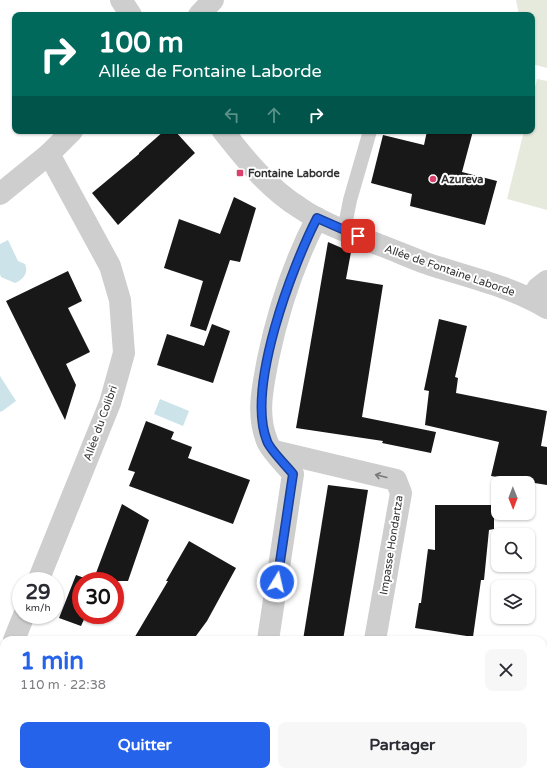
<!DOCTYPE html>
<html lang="fr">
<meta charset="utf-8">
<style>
body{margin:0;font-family:"Varela Round",sans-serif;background:#f7f7f7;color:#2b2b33;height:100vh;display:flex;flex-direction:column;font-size:15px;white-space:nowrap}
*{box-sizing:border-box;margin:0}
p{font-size:13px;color:#7c7c81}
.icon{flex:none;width:22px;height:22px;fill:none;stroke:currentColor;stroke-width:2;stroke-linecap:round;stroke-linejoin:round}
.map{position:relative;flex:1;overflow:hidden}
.details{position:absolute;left:0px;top:636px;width:547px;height:140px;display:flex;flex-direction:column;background:#fff;border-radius:12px 12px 0 0;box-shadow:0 1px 3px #0004}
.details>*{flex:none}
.hud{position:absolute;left:12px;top:12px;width:523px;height:122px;border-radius:8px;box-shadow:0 1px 3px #0004;background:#00695c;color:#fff;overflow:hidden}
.needle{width:26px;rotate:179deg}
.controls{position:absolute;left:491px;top:476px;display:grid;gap:8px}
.controls a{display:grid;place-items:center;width:44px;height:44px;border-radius:8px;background:#fff;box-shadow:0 1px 3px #0004;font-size:20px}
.speed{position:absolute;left:12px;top:572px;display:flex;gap:8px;font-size:20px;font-weight:700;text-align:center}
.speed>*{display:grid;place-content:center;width:52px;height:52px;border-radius:50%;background:#fff;box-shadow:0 1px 3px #0004;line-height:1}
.speed small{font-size:10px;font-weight:400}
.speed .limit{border:6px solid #d22;background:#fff;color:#111}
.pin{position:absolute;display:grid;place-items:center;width:34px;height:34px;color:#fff;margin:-17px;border-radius:8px;box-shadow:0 2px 6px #0006}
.me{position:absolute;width:44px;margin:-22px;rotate:9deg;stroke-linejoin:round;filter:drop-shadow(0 0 3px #0008)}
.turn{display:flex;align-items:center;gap:14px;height:84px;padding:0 20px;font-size:18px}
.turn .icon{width:52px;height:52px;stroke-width:2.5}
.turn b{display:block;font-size:28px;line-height:34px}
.lanes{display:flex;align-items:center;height:38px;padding:0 20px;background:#0003;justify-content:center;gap:20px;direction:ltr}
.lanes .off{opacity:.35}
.round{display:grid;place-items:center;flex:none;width:42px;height:42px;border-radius:8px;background:#f7f7f7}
.overview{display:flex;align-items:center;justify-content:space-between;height:68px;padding:0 20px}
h1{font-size:24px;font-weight:700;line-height:30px;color:#2563eb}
.primary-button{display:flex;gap:8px;margin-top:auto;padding:8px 20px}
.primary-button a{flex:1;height:46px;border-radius:8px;background:#2563eb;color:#fff;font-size:16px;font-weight:700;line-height:46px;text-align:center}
.primary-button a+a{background:#f7f7f7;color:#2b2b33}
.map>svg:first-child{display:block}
</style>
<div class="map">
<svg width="547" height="776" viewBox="0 0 547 776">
<rect width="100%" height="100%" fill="#fff"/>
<g fill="#e6eadd">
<path d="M516,0h31v68l-15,-4v-49h-13z"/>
<path d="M537,79l10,2v129l-40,-11 17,-68h8v-31z"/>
</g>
<g fill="#cbe3e9">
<path d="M8,240l10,21 7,3c4,9 -2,16 -10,19l-14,-6 -1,-3v-30z"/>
<path d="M0,376l16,25 -15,11 -1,-1z"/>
<path d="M160,399l29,12 -6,15 -29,-12z"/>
</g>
<g fill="#181818">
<path d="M164,131h11l20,22 -77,72 -26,-32 47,-39v-1z"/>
<path d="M427,131h46l-11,41 35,9 -12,44 -75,-19 2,-12 -41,-11 12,-48 41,10z"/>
<path d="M234,197l22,11 -16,54 -10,-2 -24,71 -16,-5 13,-45 -39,-13 15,-49 41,15z"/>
<path d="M328,242l23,10 -5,27 37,6 -21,132 74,15 -5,21 -49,-10 1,-2 -87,-13z"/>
<path d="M68,271l14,30 -14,7 22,44 -24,12 10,21 -11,35 -59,-119z"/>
<path d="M439,319l28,7 -12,51 3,1 -2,15 91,18 -6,35 6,1v38l-56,-9 8,-34 -74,-17 4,-34 -5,-1z"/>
<path d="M212,324l18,7 -17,52 -56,-18 10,-31 37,12z"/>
<path d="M146,421l28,11 -3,7 21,8 -4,11 62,22 -17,44 -104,-38 6,-14 -7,-2z"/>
<path d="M328,485l40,5 -9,55 -16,95h-40z"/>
<path d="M122,504l27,16 -21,61h-47v34h5l-5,11 -22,-8 17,-43 17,6z"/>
<path d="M435,505h59v24l-5,1 -5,50h-3l-8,57 -58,-9 4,-25h2l7,-54 7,1z"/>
<path d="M189,541l47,27 -29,53 -14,19h-60l35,-59h-2z"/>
</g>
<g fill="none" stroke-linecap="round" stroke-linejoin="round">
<path stroke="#cbcbcb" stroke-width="2.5" stroke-dasharray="2 2" stroke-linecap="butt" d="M48,772l5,4"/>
<path stroke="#cecece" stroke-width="14" d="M344,231l6,-31 20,-69"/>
<g stroke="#cecece" stroke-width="22">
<path d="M121,0l10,15"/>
<path d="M199,15l14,-15"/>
<path d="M223,131c22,28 46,58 77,77 23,16 51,25 77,36 17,6 34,14 51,20 40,13 82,22 119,44"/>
<path d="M0,194l49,-40 23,-23"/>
<path d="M531,299l7,-11 9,-7"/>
<path d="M274,451l122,29 5,13 -26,147"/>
<path d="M38,581l72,-178 14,-50 -4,-53 -10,-34 -61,-112"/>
<path d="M14,640l10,-25"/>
<path d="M268,640l25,-166c-6,-8 -23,-24 -26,-33 -11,-27 -4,-55 1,-82 10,-48 26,-97 49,-141"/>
<path d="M0,680l4,-13"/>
<path d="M0,701l2,13 2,5"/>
<path d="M243,776l1,-4"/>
<path d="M352,776l1,-4"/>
</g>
</g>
<defs><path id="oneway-shaft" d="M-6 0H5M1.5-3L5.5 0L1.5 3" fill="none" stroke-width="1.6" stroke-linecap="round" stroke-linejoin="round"/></defs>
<use stroke="#787878" href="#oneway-shaft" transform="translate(381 476) rotate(-166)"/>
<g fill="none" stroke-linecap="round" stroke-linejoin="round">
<g stroke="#184099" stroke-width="10">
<path id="route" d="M277,582l16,-108c-6,-8 -23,-24 -26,-33 -21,-53 25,-174 50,-223l41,18"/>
</g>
<use href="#route" stroke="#2563eb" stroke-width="7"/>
</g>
<g fill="#d9426c" stroke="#fff" stroke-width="1.5">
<rect x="236" y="169" width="8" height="8" rx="2"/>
<circle cx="433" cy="179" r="4"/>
</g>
<g text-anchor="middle" stroke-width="4" stroke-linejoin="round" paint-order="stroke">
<g font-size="11" font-weight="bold" fill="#313131" stroke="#fff" text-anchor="start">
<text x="248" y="177">Fontaine Laborde</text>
<text x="441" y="183">Azureva</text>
</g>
<g font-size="11" fill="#313131" stroke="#fff">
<text transform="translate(450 270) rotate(19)" y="4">Allée de Fontaine Laborde</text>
<text transform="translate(100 423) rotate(-70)" y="4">Allée du Colibri</text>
<text transform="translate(391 545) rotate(-81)" y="4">Impasse Hondartza</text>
</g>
</g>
</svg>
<div class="controls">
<a><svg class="needle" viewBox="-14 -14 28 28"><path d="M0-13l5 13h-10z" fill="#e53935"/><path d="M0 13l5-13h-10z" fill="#7c7c81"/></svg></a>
<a><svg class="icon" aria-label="search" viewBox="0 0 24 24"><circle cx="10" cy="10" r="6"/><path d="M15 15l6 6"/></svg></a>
<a><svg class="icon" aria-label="layers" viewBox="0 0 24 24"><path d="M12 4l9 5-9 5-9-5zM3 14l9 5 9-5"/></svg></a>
</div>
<div class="speed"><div>29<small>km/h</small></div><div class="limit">30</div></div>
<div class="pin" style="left:358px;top:236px;background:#d93025"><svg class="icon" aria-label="arrive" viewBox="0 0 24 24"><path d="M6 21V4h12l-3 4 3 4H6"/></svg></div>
<svg class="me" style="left:277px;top:582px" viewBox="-20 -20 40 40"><circle r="17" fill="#2563eb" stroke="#fff" stroke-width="3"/><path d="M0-11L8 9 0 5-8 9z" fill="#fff"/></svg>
<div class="hud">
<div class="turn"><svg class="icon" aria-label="right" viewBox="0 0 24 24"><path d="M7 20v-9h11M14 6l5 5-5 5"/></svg><div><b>100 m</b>Allée de Fontaine Laborde</div></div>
<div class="lanes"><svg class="icon off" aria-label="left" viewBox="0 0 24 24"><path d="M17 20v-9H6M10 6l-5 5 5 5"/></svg><svg class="icon off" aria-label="ahead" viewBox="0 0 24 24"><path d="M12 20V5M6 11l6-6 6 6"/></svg><svg class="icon" aria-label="right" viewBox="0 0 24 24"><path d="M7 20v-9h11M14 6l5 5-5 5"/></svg></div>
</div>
<section class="details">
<div class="overview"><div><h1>1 min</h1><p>110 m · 22:38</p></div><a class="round"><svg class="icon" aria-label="close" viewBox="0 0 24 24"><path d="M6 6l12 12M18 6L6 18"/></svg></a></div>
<div class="primary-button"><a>Quitter</a><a>Partager</a></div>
</section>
</div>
